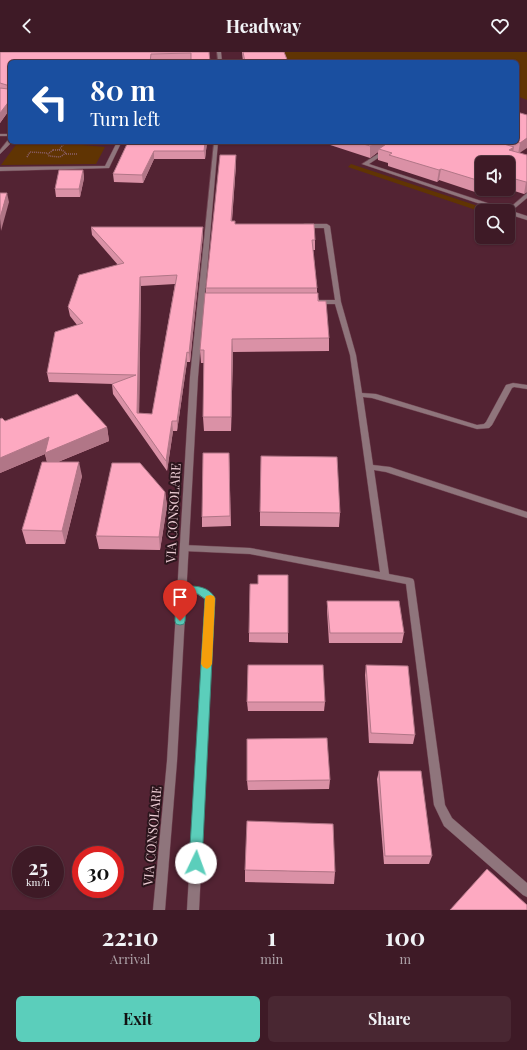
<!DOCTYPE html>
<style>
body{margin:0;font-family:"Playfair Display",serif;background:#492732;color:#f1f3f6;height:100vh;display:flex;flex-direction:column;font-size:15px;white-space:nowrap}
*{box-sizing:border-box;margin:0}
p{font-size:13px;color:#ada1a7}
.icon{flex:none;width:22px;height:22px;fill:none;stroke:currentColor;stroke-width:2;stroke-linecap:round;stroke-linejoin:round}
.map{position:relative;height:858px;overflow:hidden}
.drawer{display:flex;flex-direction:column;background:#3e1a26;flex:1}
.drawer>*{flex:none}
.guide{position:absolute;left:8px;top:8px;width:511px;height:84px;border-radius:6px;box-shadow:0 1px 3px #0004,0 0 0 1px #573843;background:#1a4fa0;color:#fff;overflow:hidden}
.fabs{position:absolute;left:475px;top:104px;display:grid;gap:8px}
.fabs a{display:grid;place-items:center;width:40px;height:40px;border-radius:6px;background:#3e1a26;box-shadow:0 1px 3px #0004,0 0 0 1px #573843;font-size:20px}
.speed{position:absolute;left:12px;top:794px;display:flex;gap:8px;font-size:20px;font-weight:700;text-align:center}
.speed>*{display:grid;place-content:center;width:52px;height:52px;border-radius:50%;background:#3e1a26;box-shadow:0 1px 3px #0004,0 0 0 1px #573843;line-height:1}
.speed small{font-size:10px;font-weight:400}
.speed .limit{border:6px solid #d22;background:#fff;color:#111}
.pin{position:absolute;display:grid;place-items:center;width:34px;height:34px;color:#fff;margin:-41px -17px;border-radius:50% 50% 50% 0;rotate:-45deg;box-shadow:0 0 4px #0007}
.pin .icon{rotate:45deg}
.me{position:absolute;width:44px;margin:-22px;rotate:3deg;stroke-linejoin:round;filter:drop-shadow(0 0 3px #0008)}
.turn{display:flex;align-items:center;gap:14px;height:84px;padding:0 16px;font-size:18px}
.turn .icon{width:52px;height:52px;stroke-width:2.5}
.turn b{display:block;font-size:28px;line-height:34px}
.eta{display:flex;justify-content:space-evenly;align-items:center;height:68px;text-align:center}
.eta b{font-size:24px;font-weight:700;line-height:28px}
.primary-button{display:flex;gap:8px;margin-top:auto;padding:8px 16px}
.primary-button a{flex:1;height:46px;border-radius:6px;background:#5bcebb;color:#111;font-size:16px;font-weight:700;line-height:46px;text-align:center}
.primary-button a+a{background:#492732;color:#f1f3f6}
header{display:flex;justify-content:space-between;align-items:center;height:52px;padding:0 16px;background:#3e1a26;font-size:18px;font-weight:700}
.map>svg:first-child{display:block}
</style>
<header><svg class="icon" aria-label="back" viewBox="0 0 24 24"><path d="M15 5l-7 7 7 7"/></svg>Headway<svg class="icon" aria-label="heart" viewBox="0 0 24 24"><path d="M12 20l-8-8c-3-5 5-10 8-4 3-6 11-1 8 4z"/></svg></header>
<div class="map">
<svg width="527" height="858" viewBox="0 0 527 858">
<rect width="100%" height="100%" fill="#532333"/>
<g fill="#603403">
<path d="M283,0h244v48l-10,-4v-34h-233z"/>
<path d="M18,90h30l57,5 -9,17 -95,1z"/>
<path d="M351,112l142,47 -11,1 -134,-45z"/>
</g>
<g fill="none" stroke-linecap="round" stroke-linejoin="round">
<g stroke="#6f4250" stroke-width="1">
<path id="service" d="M527,141v5l-19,16v-3h-2z"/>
</g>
<g stroke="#6f4250" stroke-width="1">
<g id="minor">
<rect x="0" y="82" width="10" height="2"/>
<path d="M8,88h2v2h2l-12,12v-4z"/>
<path d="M100,90l21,1 -12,25 -109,3v-4l105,-1 11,-22 -14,-1z"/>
<path d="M397,90h5l-33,22 158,52v4l-19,-6v-3h-7l-139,-47z"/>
<path d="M327,172l3,2 11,76 15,53 6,38 14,1 101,31 7,-1 2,-2 20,-37 7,-2 14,2v4l-13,-2 -2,1 -20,37 -3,3 -12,1 -105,-31 -9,-1 10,68 17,2 137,45v6l-141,-46 -12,-2 15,104 21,4 3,1 1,2 31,224 7,13 75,65v14l-4,-2 -79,-69 -10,-21 -28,-221 -156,-30 -66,-3 -3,-1 -1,-2 1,-2 3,-1 66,3 130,24 -30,-217 -15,-51h-20l-3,-2 3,-2h20l-11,-72h-20l-3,-2 3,-2z"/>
<path d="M182,535c12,-1 26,0 33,11l-16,312h-12l18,-311 -8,-5 -18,-2 -2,-2 2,-2z"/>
</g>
</g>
<g stroke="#6f4250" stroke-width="1">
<g id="tertiary">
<path d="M217,0h4l1,10h-4z"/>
<path d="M214,90h4l-20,235 -21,384 -12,149h-12l14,-149 23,-384z"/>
</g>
</g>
<g stroke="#8c616e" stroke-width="1.5" stroke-dasharray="1 1" stroke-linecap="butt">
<path d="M53,98h9l4,3 -6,4 -11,-1 -1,-2z"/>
<path d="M59,98l6,-8"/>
<path d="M66,102h11"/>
<path d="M27,105l3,-5 17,1"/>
</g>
<use href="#service" fill="#8f757c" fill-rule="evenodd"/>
<use href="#minor" fill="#8f757c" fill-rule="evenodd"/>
<use href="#tertiary" fill="#8f757c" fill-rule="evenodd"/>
</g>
<g fill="#da91a6" fill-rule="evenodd">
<path d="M0,0h209l-18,8 -39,1 -1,1h-141v47l-10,14z"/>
<path d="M242,0h42l4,10h-45z"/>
<path d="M527,63l-8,38 8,2v37l-3,2 -16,-5v-26h-26v26l-4,4 -39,-13 -2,2 -49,-16v-3l-10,-3v-8l-8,6 -49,-16h196z"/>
<path d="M128,90h79l-2,17h-51l-11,24 -29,-1 -1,-8z"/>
<path d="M236,112l-4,57 3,3 80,16v10h-2l4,38v5l12,45v13l-96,1 -2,79h-27l-1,-14 1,-54h-3l-1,-13 6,-57v-5z"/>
<path d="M83,118l1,8 -4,19h-24l-1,-8z"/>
<path d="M91,175l112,8 -13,127h-3l-10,69h-4l-6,40 -54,-77 -1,-10h1l-64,-2 -2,-9 30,-48 -7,-9 -2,-9 50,-42 -26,-30zM175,232l-23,130 -13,-1 2,-127z"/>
<path d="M0,367l5,2 102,6 2,14 -51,21 24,14 -17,68h-39l-4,-14 25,-68 -2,-8 -45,19z"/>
<path d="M229,401l2,73 -29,1v-10z"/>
<path d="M165,440l2,14 -7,44 -61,-1 -3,-13z"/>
<path d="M260,460l80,1 -1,14 -79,-1z"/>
<path d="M258,532l30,49v10l-39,-1v-9z"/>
<path d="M327,549l77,32 -2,10h-73l-2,-32z"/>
<path d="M366,613l49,70 -2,9 -44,-1 -4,-68z"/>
<path d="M247,650h78l-1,9h-76z"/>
<path d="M379,719l53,85 -3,8h-45l-7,-85z"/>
<path d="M330,728l-1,9 -81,1 -1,-9z"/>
<path d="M245,818l90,2 -1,12 -89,-2z"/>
</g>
<g fill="#b17687">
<path d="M10,48v9l-10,14v-10z"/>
<path d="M527,86v10l-9,6 2,-11z"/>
<path d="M205,90h2l-2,17 -1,-8z"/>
<path d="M377,90h17l-15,7 -1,3 -8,6v-12z"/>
<path d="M514,95l-2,11 -3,-8z"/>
<path d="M154,99v8l-11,24 -1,-8z"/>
<path d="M236,103v9l-5,67v-10z"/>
<path d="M441,117l-2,11 -2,2 2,-12z"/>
<path d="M83,118l1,8 -4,19 -1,-8z"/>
<path d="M482,128v9h1l-5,4 2,-12z"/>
<path d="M526,130h1v10l-3,2z"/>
<path d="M7,141l2,9 -8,29 -1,-13z"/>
<path d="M203,175v8l-13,127 -1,-9z"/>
<path d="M140,225l1,9 -2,136 -2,-9z"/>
<path d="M232,287l1,13 -2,79v-14z"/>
<path d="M187,300v10l-10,69v-10z"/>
<path d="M172,369l1,10 -6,40 -1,-10z"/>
<path d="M107,375l2,14 -61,25 -3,-12 -45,19v-15l49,-21z"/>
<path d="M79,410l3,14 -17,68 -3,-13z"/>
<path d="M165,440l2,14 -7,44 -1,-13z"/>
</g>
<g fill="#fda9c1" stroke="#b17687" fill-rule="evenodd">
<path d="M0,0h209l1,10h-19v-9l-40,1 -1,8h-140v24l-10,-3z"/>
<path d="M243,0h41l4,10h-43z"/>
<path d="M10,34v14l-10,13v-25l8,1z"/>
<path d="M517,60l10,3v23l-7,5 -3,-1z"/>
<path d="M128,90h77l-1,9h-50l-12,24 -29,-1z"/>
<path d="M357,90h20l-7,4z"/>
<path d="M389,90h108l17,5 -5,3 18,5v27h-1l-18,-5v-14h-26v17l-2,1 -39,-12 -2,1 -50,-15 3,-2 -13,-4z"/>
<path d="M220,103h16l-5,66h4v3h79l1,16h-3l5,48h-111z"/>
<path d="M59,118h24l-4,19h-24z"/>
<path d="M0,141h7l-7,25z"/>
<path d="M91,175h112l-14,126 -2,-1 -10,69h-5l-6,40 -54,-77 24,-9 -89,-2 8,-41 28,-9 -15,-16 11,-32 45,-12zM177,223l-25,139 -15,-1 3,-136z"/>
<path d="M205,241h113v8h8l3,37 -97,1 -1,78h-28l1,-67h-4z"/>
<path d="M77,342l30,33 -62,26 4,-16 -49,21v-39l2,-1 3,3z"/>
<path d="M203,401h26l1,63 -28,1z"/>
<path d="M261,404l76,1 3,56 -80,-1z"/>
<path d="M42,410h37l-17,69 -40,-1z"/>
<path d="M112,411h28l25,29 -6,45 -63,-1z"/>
<path d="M258,523h30v58h-39l1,-49h8z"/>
<path d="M327,549h72l5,32h-74z"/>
<path d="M248,613h75l2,37h-78z"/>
<path d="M366,613l42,1 7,69 -44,-2z"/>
<path d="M327,686l3,42 -83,1v-42z"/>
<path d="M379,719h42l11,85h-47z"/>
<path d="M247,769l86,3 2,48 -90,-2z"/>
<path d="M487,817l40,36v5h-77z"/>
</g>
<path fill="#5bcebb" stroke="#3b867a" d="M182,534c12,0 26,-1 33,12l-13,265 -1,5 -5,2 -5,-2 -2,-5 16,-264 -7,-5h-11l-2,27 -1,3 -4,1 -4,-1 -1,-3 1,-31 2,-3z"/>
<path fill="#f59e0b" d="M210,543l4,1 1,3 -3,65 -2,3 -3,2 -4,-2 -2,-3 4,-65 1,-3z"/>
<g text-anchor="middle" stroke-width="4" stroke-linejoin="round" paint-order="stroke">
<g font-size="13" fill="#edcdd5" stroke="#2b151c">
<text transform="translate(173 461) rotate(-87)" y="5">VIA CONSOLARE</text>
<text transform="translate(152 784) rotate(-85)" y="5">VIA CONSOLARE</text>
</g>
</g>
</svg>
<div class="fabs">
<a><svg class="icon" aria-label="sound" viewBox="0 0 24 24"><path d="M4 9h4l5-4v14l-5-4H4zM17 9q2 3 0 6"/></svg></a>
<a><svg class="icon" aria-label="search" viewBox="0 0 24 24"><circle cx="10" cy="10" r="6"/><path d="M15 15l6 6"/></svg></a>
</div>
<div class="speed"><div>25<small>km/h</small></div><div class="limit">30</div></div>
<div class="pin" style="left:180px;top:569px;background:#d93025"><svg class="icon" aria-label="arrive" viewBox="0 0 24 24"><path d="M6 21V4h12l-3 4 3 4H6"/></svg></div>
<svg class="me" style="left:196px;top:811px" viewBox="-20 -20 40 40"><circle r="19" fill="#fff"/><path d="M0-13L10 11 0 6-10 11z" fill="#5bcebb"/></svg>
<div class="guide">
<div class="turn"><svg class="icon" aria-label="left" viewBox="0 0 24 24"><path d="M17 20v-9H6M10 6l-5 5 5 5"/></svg><div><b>80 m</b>Turn left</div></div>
</div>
</div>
<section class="drawer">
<div class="eta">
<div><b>22:10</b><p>Arrival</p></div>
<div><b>1</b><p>min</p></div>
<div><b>100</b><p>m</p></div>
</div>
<div class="primary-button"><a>Exit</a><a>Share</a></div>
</section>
